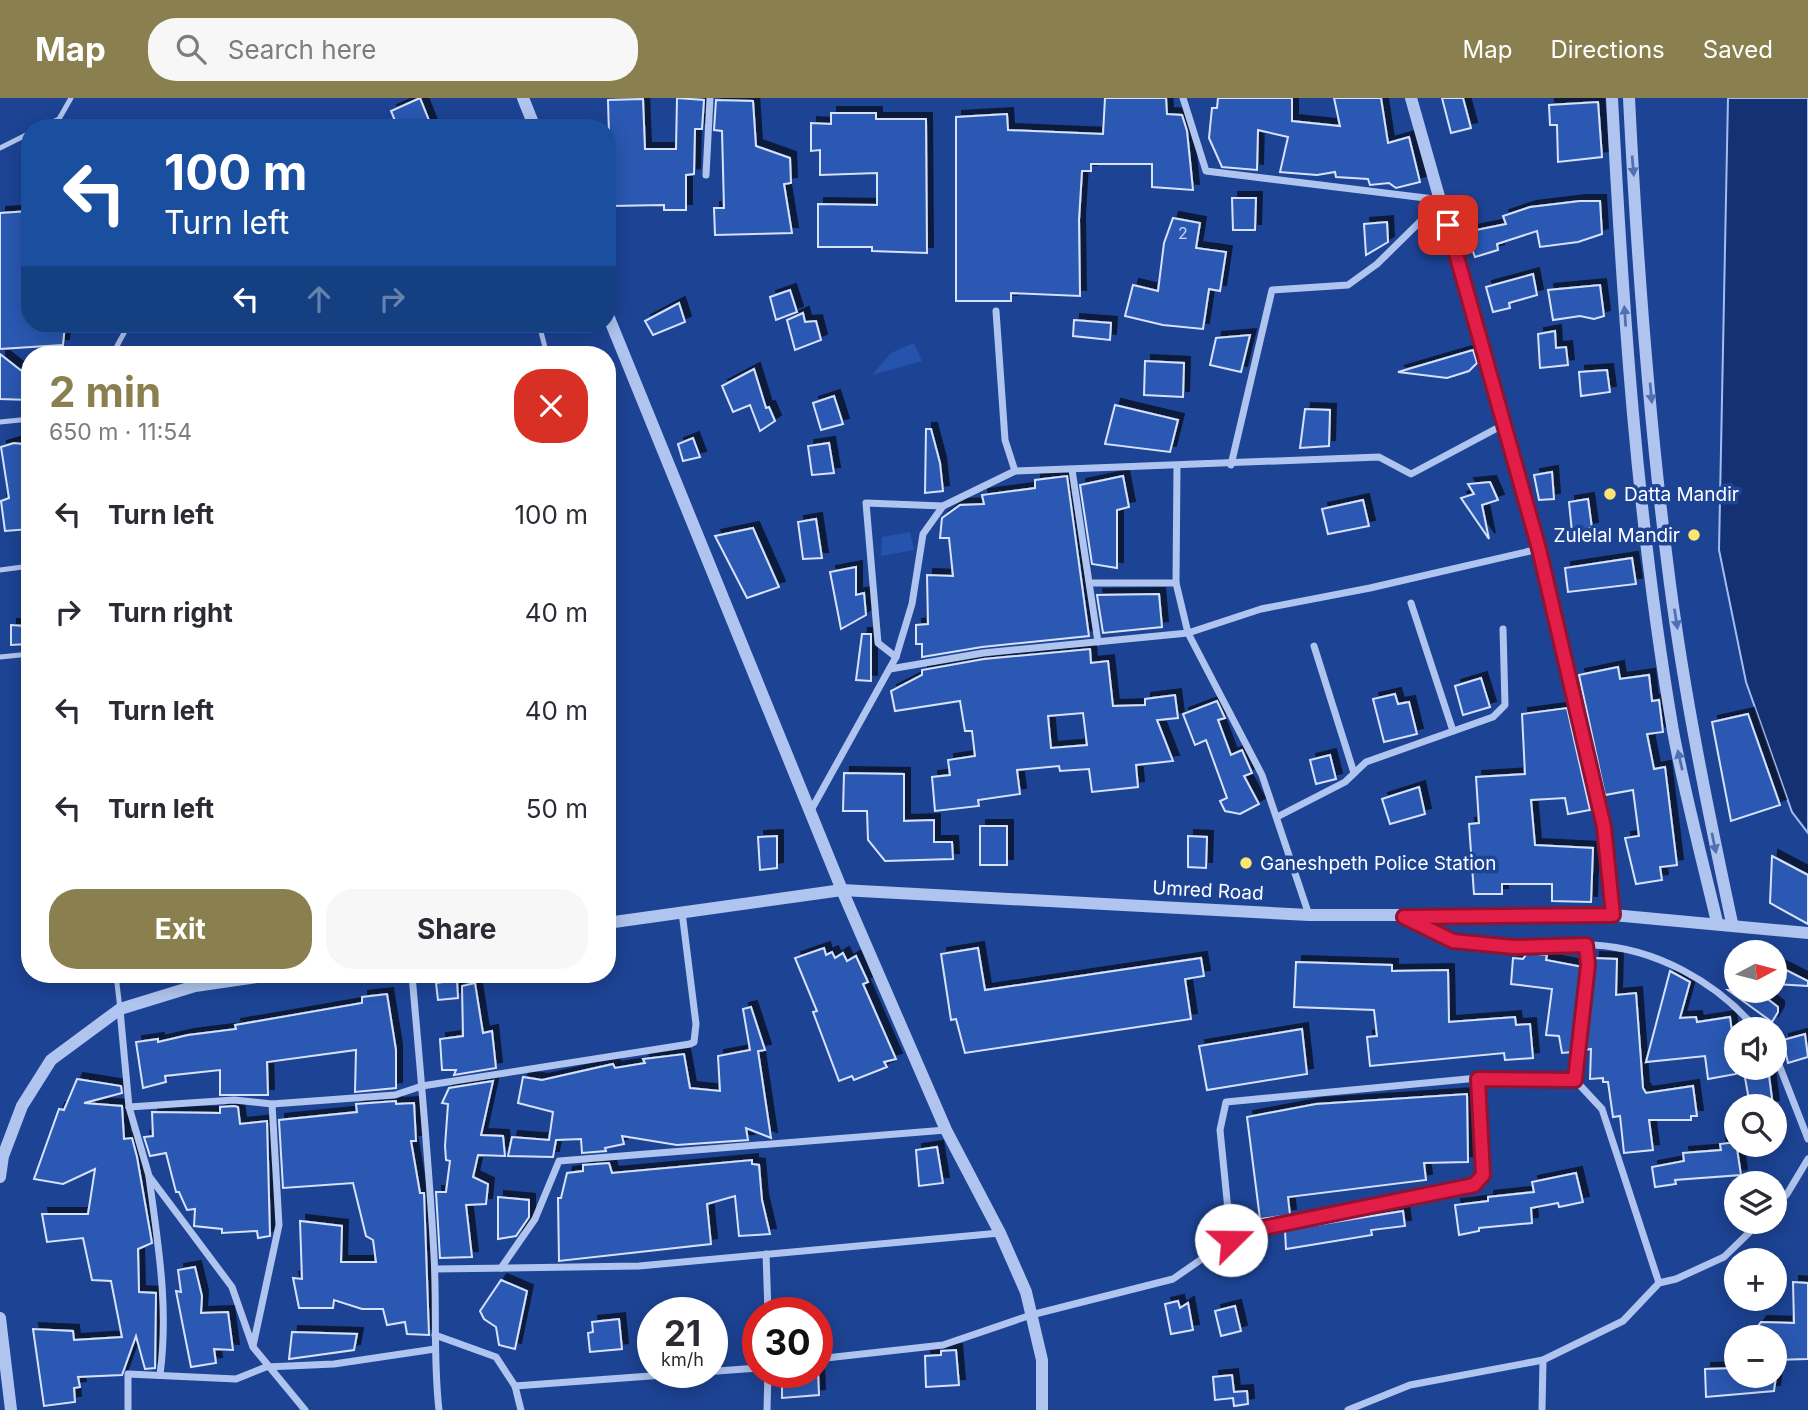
<!DOCTYPE html>
<meta charset="utf-8">
<style>
body{margin:0;font-family:Inter,sans-serif;background:#f7f7f7;color:#2b2b33;height:100vh;display:flex;flex-direction:column;font-size:26px;white-space:nowrap}
*{box-sizing:border-box;margin:0}
p{font-size:23px;color:#7c7c81}
.icon{flex:none;width:38px;height:38px;fill:none;stroke:currentColor;stroke-width:2;stroke-linecap:round;stroke-linejoin:round}
.map{position:relative;flex:1;overflow:hidden}
.sheet{position:absolute;left:21px;top:248px;width:595px;height:637px;display:flex;flex-direction:column;background:#fff;border-radius:28px;box-shadow:0 4px 18px #0003}
.sheet>*{flex:none}
.banner{position:absolute;left:21px;top:21px;width:595px;height:214px;border-radius:28px;box-shadow:0 4px 18px #0003;background:#1a4fa0;color:#fff;overflow:hidden}
.needle{width:46px;rotate:83deg}
.controls{position:absolute;left:1724px;top:842px;display:grid;gap:14px}
.controls a{display:grid;place-items:center;width:63px;height:63px;border-radius:50%;background:#fff;box-shadow:0 4px 18px #0003;font-size:35px}
.speed{position:absolute;left:637px;top:1199px;display:flex;gap:14px;font-size:35px;font-weight:700;text-align:center}
.speed>*{display:grid;place-content:center;width:91px;height:91px;border-radius:50%;background:#fff;box-shadow:0 4px 18px #0003;line-height:1}
.speed small{font-size:18px;font-weight:400}
.speed .limit{border:10px solid #d22;background:#fff;color:#111}
.pin{position:absolute;display:grid;place-items:center;width:60px;height:60px;color:#fff;margin:-30px;border-radius:14px;box-shadow:0 4px 10px #0006}
.me{position:absolute;width:77px;margin:-38px;rotate:68deg;stroke-linejoin:round;filter:drop-shadow(0 0 5px #0008)}
.turn{display:flex;align-items:center;gap:24px;height:147px;padding:0 28px;font-size:32px}
.turn .icon{width:91px;height:91px;stroke-width:2.5}
.turn b{display:block;font-size:49px;line-height:60px}
.lanes{display:flex;align-items:center;height:66px;padding:0 28px;background:#0003;justify-content:center;gap:35px;direction:ltr}
.lanes .off{opacity:.35}
.round{display:grid;place-items:center;flex:none;width:74px;height:74px;border-radius:28px;background:#f7f7f7}
.overview{display:flex;align-items:center;justify-content:space-between;height:119px;padding:0 28px}
h1{font-size:42px;font-weight:700;line-height:52px;color:#8a7f4e}
.action{display:flex;gap:14px;margin-top:auto;padding:14px 28px}
.action a{flex:1;height:80px;border-radius:28px;background:#8a7f4e;color:#fff;font-size:28px;font-weight:700;line-height:80px;text-align:center}
.action a+a{background:#f7f7f7;color:#2b2b33}
ul{padding:0;list-style:none}
li{display:flex;align-items:center;gap:21px;height:98px;padding:0 28px}
li div{flex:1}
li b{display:block;font-size:26px}
li em{font-style:normal}
header{display:flex;align-items:center;gap:42px;box-sizing:border-box;height:98px;padding:0 35px;background:#8a7f4e;color:#fff}
header strong{font-size:33px}
nav{display:flex;gap:38px;margin-inline-start:auto;font-size:24px}
.search{width:490px;height:63px;background:#f7f7f7;display:flex;align-items:center;gap:18px;box-sizing:border-box;padding:0 24px;border-radius:28px;color:#7c7c81;font-size:26px}
.map>svg:first-child{display:block}
</style>
<header>
<strong>Map</strong>
<div class="search"><svg class="icon" aria-label="search" viewBox="0 0 24 24"><circle cx="10" cy="10" r="6"/><path d="M15 15l6 6"/></svg>Search here</div>
<nav><a>Map</a><a>Directions</a><a>Saved</a></nav>
</header>
<div class="map">
<svg width="1808" height="1312" viewBox="0 0 1808 1312">
<defs>
<filter id="shadow"><feDropShadow dx="6" dy="-6" stdDeviation="0" flood-color="#0009"/></filter>
</defs>
<rect width="100%" height="100%" fill="#1d4394"/>
<g fill="#2653ad">
<path d="M914,245l8,18 -50,14 19,-22z"/>
<path d="M910,434l4,18 -33,6 1,-19z"/>
</g>
<path fill="#143173" stroke="#a3bdf0" stroke-width="2" d="M1728,0h80v735l-16,-21 -46,-130 -27,-132z"/>
<g fill="#2c58b2" stroke="#d6e2fa" stroke-width="2" fill-rule="evenodd" filter="url(#shadow)">
<path d="M420,0l12,30h-34l-7,-17z"/>
<path d="M677,0l27,2 -2,29h-7l-1,45 -8,1v35h-22v-5l-53,1 -3,-106 35,-1 2,50h31z"/>
<path d="M1105,0h61l1,16 15,1 5,16 6,59 -41,-3v-23h-61v7h-9l-3,49 1,76 -69,-3v8h-55v-184l51,-3 1,16 95,4z"/>
<path d="M1218,0h74v23l48,5 -6,-28h47l7,45 21,-6 11,45 -24,6 -7,-5 -19,2 -2,-6 -32,-2 -1,-5 -18,3 -37,-3 8,-35 -30,-7 -1,40 -35,-3 -13,-29 3,-30h5z"/>
<path d="M1442,0h21l8,30 -20,5z"/>
<path d="M716,2l37,1 3,45 34,12 1,25 -7,1 8,49 -77,2 -1,-27h10l-2,-77 -8,-1z"/>
<path d="M1598,4l4,55 -44,5 -1,-37h-7l-1,-20z"/>
<path d="M831,15h45v6h50l1,134 -55,-2v-4h-54v-43l59,1v-32l-57,2v-25l-9,1v-28l20,1z"/>
<path d="M1232,100h24l-1,32h-22z"/>
<path d="M1580,103h20l2,33 -24,8 -38,5 -3,-16 -40,13 1,6 -23,7 -9,-25 40,-8 -3,-8 27,-9z"/>
<path d="M30,113v113h35l-2,21 -63,4v-136z"/>
<path d="M1173,120l27,5 -4,25 30,4 -6,39 -11,-2 -6,40 -40,-4 -38,-9 8,-31 25,6 6,-48z"/>
<path d="M1387,124l1,20 -22,13 -2,-31z"/>
<path d="M1533,176l4,21 -28,8 1,5 -17,4 -7,-25z"/>
<path d="M1600,187l4,31 -10,3 -14,-3 -27,4 -5,-30z"/>
<path d="M790,192l7,22 -21,8 -6,-23z"/>
<path d="M679,205l6,19 -32,13 -8,-14z"/>
<path d="M803,215l2,9 11,-1 5,19 -26,10 -8,-30z"/>
<path d="M1074,222l37,3 -1,17 -37,-4z"/>
<path d="M1555,233l1,17 10,-1 2,18 -28,3 -2,-34z"/>
<path d="M1250,237l-9,37 -31,-7 6,-27z"/>
<path d="M1473,252l4,13 -8,8 -22,7 -49,-6z"/>
<path d="M0,256l28,22 2,24 -30,-1z"/>
<path d="M1145,263l39,2 -1,34 -39,-2z"/>
<path d="M754,271l12,39 3,-1 6,14 -15,10 -10,-26 -17,7 -11,-26z"/>
<path d="M1607,272l3,22 -29,4 -2,-24z"/>
<path d="M834,298l9,28 -22,6 -8,-27z"/>
<path d="M1115,307l63,15 -8,32 -65,-8z"/>
<path d="M1305,311l25,1 -1,36 -29,2z"/>
<path d="M926,331h5l9,34 3,28 -18,2z"/>
<path d="M693,340l7,19 -17,4 -5,-17z"/>
<path d="M14,345l16,2v84l-25,2 -4,-30 8,-3 -8,-51z"/>
<path d="M829,345l5,30 -22,2 -4,-29z"/>
<path d="M1552,374l2,27 -15,1 -5,-25z"/>
<path d="M1067,378l22,160 -107,11 -60,10v-13h-6v-19l12,-1 -1,-49 26,1 -4,-38h-9l2,-20 18,-13 24,-1 -2,-9 53,-7v-8z"/>
<path d="M1123,378l6,31 -12,3v58l-25,-4 -12,-79z"/>
<path d="M1490,384l8,18 -16,5 7,34 -28,-41 13,-4 -6,-10z"/>
<path d="M1588,401l4,29 -20,4 -3,-30z"/>
<path d="M1363,402l6,26 -41,8 -6,-25z"/>
<path d="M816,421l6,39 -19,1 -5,-37z"/>
<path d="M753,430l26,59 -32,11 -32,-62z"/>
<path d="M1632,460l4,26 -68,8 -3,-24z"/>
<path d="M856,469v28l8,-2 2,22 -25,14 -11,-57z"/>
<path d="M1159,496l3,33 -59,6 -6,-38z"/>
<path d="M11,527l13,1 3,18 -16,1z"/>
<path d="M862,536h9v47l-15,-1z"/>
<path d="M1090,551l1,14 17,-2 5,45 32,-1v-6l30,-4 3,23 -21,2 16,41 -37,4 2,22 -46,5 -3,-23 -29,2 -1,-5 -42,4 3,24 -42,6 1,6 -44,5 -3,-34 18,-2 -2,-15 27,-4 -3,-25h-7l-5,-30 -65,10 -4,-20 31,-16v-5l62,-11zM1083,615l4,32 -36,3 -3,-32z"/>
<path d="M1618,569l2,12 29,-4 3,26 7,-1 4,32 -16,2 7,35 11,-2 12,98 -17,2 2,13 -26,4 -11,-46 14,-2 -6,-46 -28,5 -26,-120z"/>
<path d="M1481,580l9,29 -27,8 -8,-29z"/>
<path d="M1395,596l3,10 11,-2 8,32 -33,8 -11,-43z"/>
<path d="M1217,603l8,17 -7,2 13,35 11,-5 10,23 -8,3 15,28 -19,10 -15,-3 -5,-10 7,-3 -21,-58 -11,5 -12,-31z"/>
<path d="M1567,610l23,102 -22,4 -3,-16 -34,2 4,45 58,3 -2,54 -39,-1v-17h-50v10h-28l-5,-70 10,-1 -3,-46 49,-3 -3,-60z"/>
<path d="M1748,616l32,91 -49,16 -19,-99z"/>
<path d="M1330,657l6,24 -20,5 -6,-24z"/>
<path d="M844,675l60,1v47l30,-1v22h18l1,17 -68,2 -17,-21 -1,-29h-24z"/>
<path d="M1419,689l6,27 -35,10 -8,-25z"/>
<rect x="980" y="728" width="27" height="39"/>
<path d="M777,738v32l-17,2 -2,-33z"/>
<path d="M1188,738l19,1 -1,31 -18,-1z"/>
<path d="M1772,758l36,19v49l-38,-21z"/>
<path d="M824,850l2,7 6,-3 3,6 8,-5 4,8 9,-5 12,26 -5,2 33,75 -12,3 3,5 -33,13 -2,-4 -13,5 -26,-69 4,-1 -22,-53z"/>
<path d="M978,850l7,42 216,-32 3,18 -19,3 6,40 -226,34 -9,-34 -5,1 -10,-66z"/>
<path d="M1527,855l20,2 -1,5 37,7 -11,85 -10,1 -3,-17 -13,-1 6,-46 -41,-5 2,-26 10,1z"/>
<path d="M1594,860l23,1 -1,36 20,-2 7,95 3,5 47,-7 4,30h-6v4h-42l4,30 -29,3 -4,-37 -7,1 -5,-35h-5v-4l-13,1 1,-30 -6,1z"/>
<path d="M1296,864l96,3v6l56,-1 1,52 66,-5 1,8 14,-1 3,34 -28,2 -1,-7 -134,13 -3,-29 10,-1 -3,-26 -80,-3z"/>
<path d="M1776,867l32,16v5l-33,-2z"/>
<path d="M1670,873l20,11 -10,36 16,-1 1,5 33,-5 2,15h4v42l-28,5 -3,-23 -59,6z"/>
<path d="M457,882l1,18 -20,2 -2,-17z"/>
<path d="M475,885l8,50 9,-2 4,37 -42,7 2,-5h-14l-2,-31 23,-3 -1,-50z"/>
<path d="M1728,892h28l22,17v5l-6,10z"/>
<path d="M387,896l9,56v38l-41,4 1,-42 -89,12 1,33h-48v-25l-55,6 1,6 -23,6 -7,-46 22,-3v3l30,-7 48,-6 -1,-4 127,-22v-6z"/>
<path d="M751,909l14,43 -7,1 13,87 -25,-10 2,12 -71,5 -55,-9 2,8 -19,4 1,3 -24,2 -1,-14 -25,1 -3,17 -45,-1 4,-19 37,3 4,-28 -35,-9 5,-26 19,3 71,-16 2,4 30,-5 -2,-4 41,-5 6,34 30,3 -2,-35 32,-6 -7,-41z"/>
<path d="M1302,931l5,45 -100,16 -8,-44z"/>
<path d="M1805,936l3,23 -20,6 -5,-23z"/>
<path d="M1768,970l5,38h-23l-6,-34z"/>
<path d="M77,981l44,7 1,7 -38,10 38,3 2,33 8,-1 5,19 15,86 -14,6 1,43 17,1 -1,75 -10,1 -9,-33 -14,39 -44,2 2,10 -6,1 1,14 -31,4 -11,-77 40,2 1,9 48,-3 -11,-56 -19,-1 -9,-42 -36,4 -5,-28h46l7,-45 -32,15 -29,-5 25,-70 5,1z"/>
<path d="M493,983l-12,54 22,1 2,20 -27,-1 -5,22 15,7 -2,20 -20,1 6,52 -32,1 -4,-66h10l4,-31 -4,-1 -1,-14 3,-42 -6,-1 7,-15z"/>
<path d="M1467,996l1,68 -44,1 2,17 -138,17 2,18 -30,4 -13,-102 69,-13z"/>
<path d="M396,1003v3l18,-1 2,38h-5l9,52h4l5,142 -22,-1 -2,-12 -18,3 -4,-16h-21l-28,-9 -1,8h-34l-6,-30 9,1 -2,-58 42,5 -1,36h35l-3,-22 -7,-4 -13,-53 -70,5 -4,-68 78,-8 -1,-8z"/>
<path d="M234,1008l4,1 2,17 27,-3 3,115 -12,2 -1,-7 -35,2v-4l-28,-3 1,-17 -8,1 -8,-18h-3l-10,-39 -16,3 -6,-19 9,-1 -1,-24 68,1v-6z"/>
<path d="M1736,1044l5,33 -66,5 1,4 -21,3 -3,-20 32,-6 -1,-8 38,-3 -1,-6z"/>
<path d="M937,1049l6,36 -24,3 -3,-36z"/>
<path d="M752,1062v4l7,1 3,35 8,34 -31,2 -4,-40 -28,8 4,40 -152,17 -1,-63h3l6,-25 16,-2v-6l26,-2 3,10z"/>
<path d="M1576,1075l7,29 -24,5 -1,-4 -27,5 1,15 -53,5v3l-20,4 -4,-30 33,-4v-4l46,-5 -2,-10z"/>
<path d="M498,1099l31,3v17l-13,19 -18,3z"/>
<path d="M1403,1113l2,15 -34,4 1,5 -86,14 -1,-19z"/>
<path d="M195,1169l7,29 -1,17 27,-1 5,38 -19,-1 2,14 -25,4 -15,-76 5,1 -3,-22z"/>
<path d="M501,1182l26,11 -12,58 -16,-4 -3,-18 -12,-8 -4,-8z"/>
<path d="M1793,1184l15,1v76l-34,1v-23h-24l11,-15 33,1z"/>
<path d="M1178,1203l2,7 8,-5 5,27 -22,4 -6,-30z"/>
<path d="M1235,1208l6,25 -20,5 -6,-25z"/>
<path d="M619,1221l3,30 -32,3 -2,-19 5,-1 -1,-10z"/>
<path d="M292,1234l65,2 -3,16 -65,9z"/>
<path d="M956,1252l3,35 -33,2 -1,-31 16,-1v-4z"/>
<path d="M1736,1270v8h40l-2,15 -68,6 -1,-28z"/>
<path d="M782,1274h36l1,23 -37,3z"/>
<path d="M1232,1277l2,17 13,-1 1,13 -14,2 -1,-8 -18,2 -2,-23z"/>
</g>
<g fill="none" stroke-linecap="round" stroke-linejoin="round">
<g stroke="#afc4ef" stroke-width="5">
<path d="M40,30l19,-9 12,-21"/>
<path d="M0,50l30,-15"/>
<path d="M539,226l8,31"/>
<path d="M112,257l17,-31"/>
<path d="M0,324l30,-3"/>
<path d="M0,472l30,-4"/>
<path d="M0,559l30,-3"/>
<path d="M607,668l6,58 -6,9"/>
<path d="M116,877l4,34"/>
</g>
<g stroke="#afc4ef" stroke-width="7">
<path d="M1183,0l23,73 236,29 -65,64 -29,21 -76,5 -41,175"/>
<path d="M706,77l4,-77"/>
<path d="M996,213l9,129 10,31"/>
<path d="M1177,369l-1,116 12,50 74,142 47,140"/>
<path d="M1072,372l26,172"/>
<path d="M1090,485h86"/>
<path d="M1411,505l42,128"/>
<path d="M1314,548l40,127"/>
<path d="M896,559l-18,-14 -12,-140 77,3"/>
<path d="M890,571l93,-16 205,-20 73,-24 109,-21 169,-39"/>
<path d="M810,714l86,-155 16,-53 11,-70 20,-28 72,-35 364,-14 32,17 92,-49"/>
<path d="M1277,719l68,-35 21,-20 127,-45 12,-12 -2,-76"/>
<path d="M1406,820c15,8 32,20 48,23 46,11 93,1 139,4 62,3 124,37 163,84"/>
<path d="M412,877c8,93 17,187 22,281 3,52 -1,103 5,154"/>
<path d="M120,912l9,97 20,69 83,111 21,60 52,63"/>
<path d="M1774,954l34,87"/>
<path d="M1575,982l14,-114 -3,-21"/>
<path d="M129,1009l105,-7 38,4 123,-9 27,-9 268,-42 4,-2 2,-18 -14,-112"/>
<path d="M149,1079c9,68 20,129 11,198"/>
<path d="M1774,1109l13,-13 21,-35"/>
<path d="M1231,1142l-11,-110 6,-28 252,-24 97,2 27,29 57,174"/>
<path d="M766,1156l2,58"/>
<path d="M501,1170l34,-49 24,-58 387,-31"/>
<path d="M435,1171l204,-3 361,-33"/>
<path d="M435,1237l61,22 19,29 243,-18"/>
<path d="M253,1248l26,-121 -7,-121"/>
<path d="M817,1261l126,-14 88,-30 142,-36 46,-32 34,-17 221,-45 9,-10 -5,-97"/>
<path d="M515,1288l6,24"/>
<path d="M128,1312v-36l108,5 30,-12 68,-3 101,-15"/>
<path d="M767,1312l1,-38"/>
<path d="M1348,1312l62,-25 133,-25 80,-39 36,-38 17,-4 48,-22 36,-35"/>
<path d="M1542,1312l1,-50"/>
</g>
<g stroke="#afc4ef" stroke-width="12">
<path d="M523,0l12,30"/>
<path d="M1411,0l128,451 64,278 10,88"/>
<path d="M1612,0c11,212 25,423 61,633 12,64 29,128 44,191"/>
<path d="M1629,0c8,162 20,325 41,486 15,114 38,227 62,339"/>
<path d="M607,215l235,577 104,240 54,103 26,59 16,68v50"/>
<path d="M607,825l235,-33 467,25h304l195,18"/>
<path d="M0,1079l3,-21 19,-50 29,-46 69,-51 75,-23 76,-11"/>
<path d="M0,1220l11,92"/>
</g>
</g>
<defs><path id="oneway-solid" d="M-6-.8H1V-3.2L6.5 0L1 3.2V.8H-6Z" transform="scale(1.75)"/></defs>
<g fill="#5070b4">
<use href="#oneway-solid" transform="translate(1633 68) rotate(85)"/>
<use href="#oneway-solid" transform="translate(1625 218) rotate(-94)"/>
<use href="#oneway-solid" transform="translate(1651 295) rotate(85)"/>
<use href="#oneway-solid" transform="translate(1676 521) rotate(81)"/>
<use href="#oneway-solid" transform="translate(1680 662) rotate(-103)"/>
<use href="#oneway-solid" transform="translate(1714 745) rotate(78)"/>
</g>
<g fill="none" stroke-linecap="round" stroke-linejoin="round">
<g stroke="#92132f" stroke-width="18">
<path id="route" d="M1231,1142l22,-10 221,-45 9,-10 -5,-96 97,1 13,-115 -2,-20 -72,2 -61,-6 -49,-24 209,-2 -9,-88 -65,-278 -91,-324"/>
</g>
<use href="#route" stroke="#e11d48" stroke-width="12"/>
</g>
<g fill="#fee66e" stroke="#1d4394" stroke-width="2.5">
<circle cx="1610" cy="396" r="7"/>
<circle cx="1694" cy="437" r="7"/>
<circle cx="1246" cy="765" r="7"/>
</g>
<g text-anchor="middle" stroke-width="7" stroke-linejoin="round" paint-order="stroke">
<g font-size="16" fill="#cad5ec">
<text x="1183" y="141">2</text>
</g>
<g font-size="19" fill="#fff" stroke="#1d4394" text-anchor="start">
<text x="1624" y="403">Datta Mandir</text>
<text x="1680" y="444" text-anchor="end">Zulelal Mandir</text>
<text x="1260" y="772">Ganeshpeth Police Station</text>
</g>
<g font-size="19" fill="#fff" stroke="#1d4394">
<text transform="translate(1208 792) rotate(3)" y="7">Umred Road</text>
</g>
</g>
</svg>
<div class="controls">
<a><svg class="needle" viewBox="-14 -14 28 28"><path d="M0-13l5 13h-10z" fill="#e53935"/><path d="M0 13l5-13h-10z" fill="#7c7c81"/></svg></a>
<a><svg class="icon" aria-label="sound" viewBox="0 0 24 24"><path d="M4 9h4l5-4v14l-5-4H4zM17 9q2 3 0 6"/></svg></a>
<a><svg class="icon" aria-label="search" viewBox="0 0 24 24"><circle cx="10" cy="10" r="6"/><path d="M15 15l6 6"/></svg></a>
<a><svg class="icon" aria-label="layers" viewBox="0 0 24 24"><path d="M12 4l9 5-9 5-9-5zM3 14l9 5 9-5"/></svg></a>
<a>+</a>
<a>−</a>
</div>
<div class="speed"><div>21<small>km/h</small></div><div class="limit">30</div></div>
<div class="pin" style="left:1448px;top:127px;background:#d93025"><svg class="icon" aria-label="arrive" viewBox="0 0 24 24"><path d="M6 21V4h12l-3 4 3 4H6"/></svg></div>
<svg class="me" style="left:1231px;top:1142px" viewBox="-20 -20 40 40"><circle r="19" fill="#fff"/><path d="M0-13L10 11 0 6-10 11z" fill="#e11d48"/></svg>
<div class="banner">
<div class="turn"><svg class="icon" aria-label="left" viewBox="0 0 24 24"><path d="M17 20v-9H6M10 6l-5 5 5 5"/></svg><div><b>100 m</b>Turn left</div></div>
<div class="lanes"><svg class="icon" aria-label="left" viewBox="0 0 24 24"><path d="M17 20v-9H6M10 6l-5 5 5 5"/></svg><svg class="icon off" aria-label="ahead" viewBox="0 0 24 24"><path d="M12 20V5M6 11l6-6 6 6"/></svg><svg class="icon off" aria-label="right" viewBox="0 0 24 24"><path d="M7 20v-9h11M14 6l5 5-5 5"/></svg></div>
</div>
<section class="sheet">
<div class="overview"><div><h1>2 min</h1><p>650 m · 11:54</p></div><a class="round" style="background:#d93025;color:#fff"><svg class="icon" aria-label="close" viewBox="0 0 24 24"><path d="M6 6l12 12M18 6L6 18"/></svg></a></div>
<ul>
<li><svg class="icon" aria-label="left" viewBox="0 0 24 24"><path d="M17 20v-9H6M10 6l-5 5 5 5"/></svg><div><b>Turn left</b></div><em>100 m</em></li>
<li><svg class="icon" aria-label="right" viewBox="0 0 24 24"><path d="M7 20v-9h11M14 6l5 5-5 5"/></svg><div><b>Turn right</b></div><em>40 m</em></li>
<li><svg class="icon" aria-label="left" viewBox="0 0 24 24"><path d="M17 20v-9H6M10 6l-5 5 5 5"/></svg><div><b>Turn left</b></div><em>40 m</em></li>
<li><svg class="icon" aria-label="left" viewBox="0 0 24 24"><path d="M17 20v-9H6M10 6l-5 5 5 5"/></svg><div><b>Turn left</b></div><em>50 m</em></li>
</ul>
<div class="action"><a>Exit</a><a>Share</a></div>
</section>
</div>
